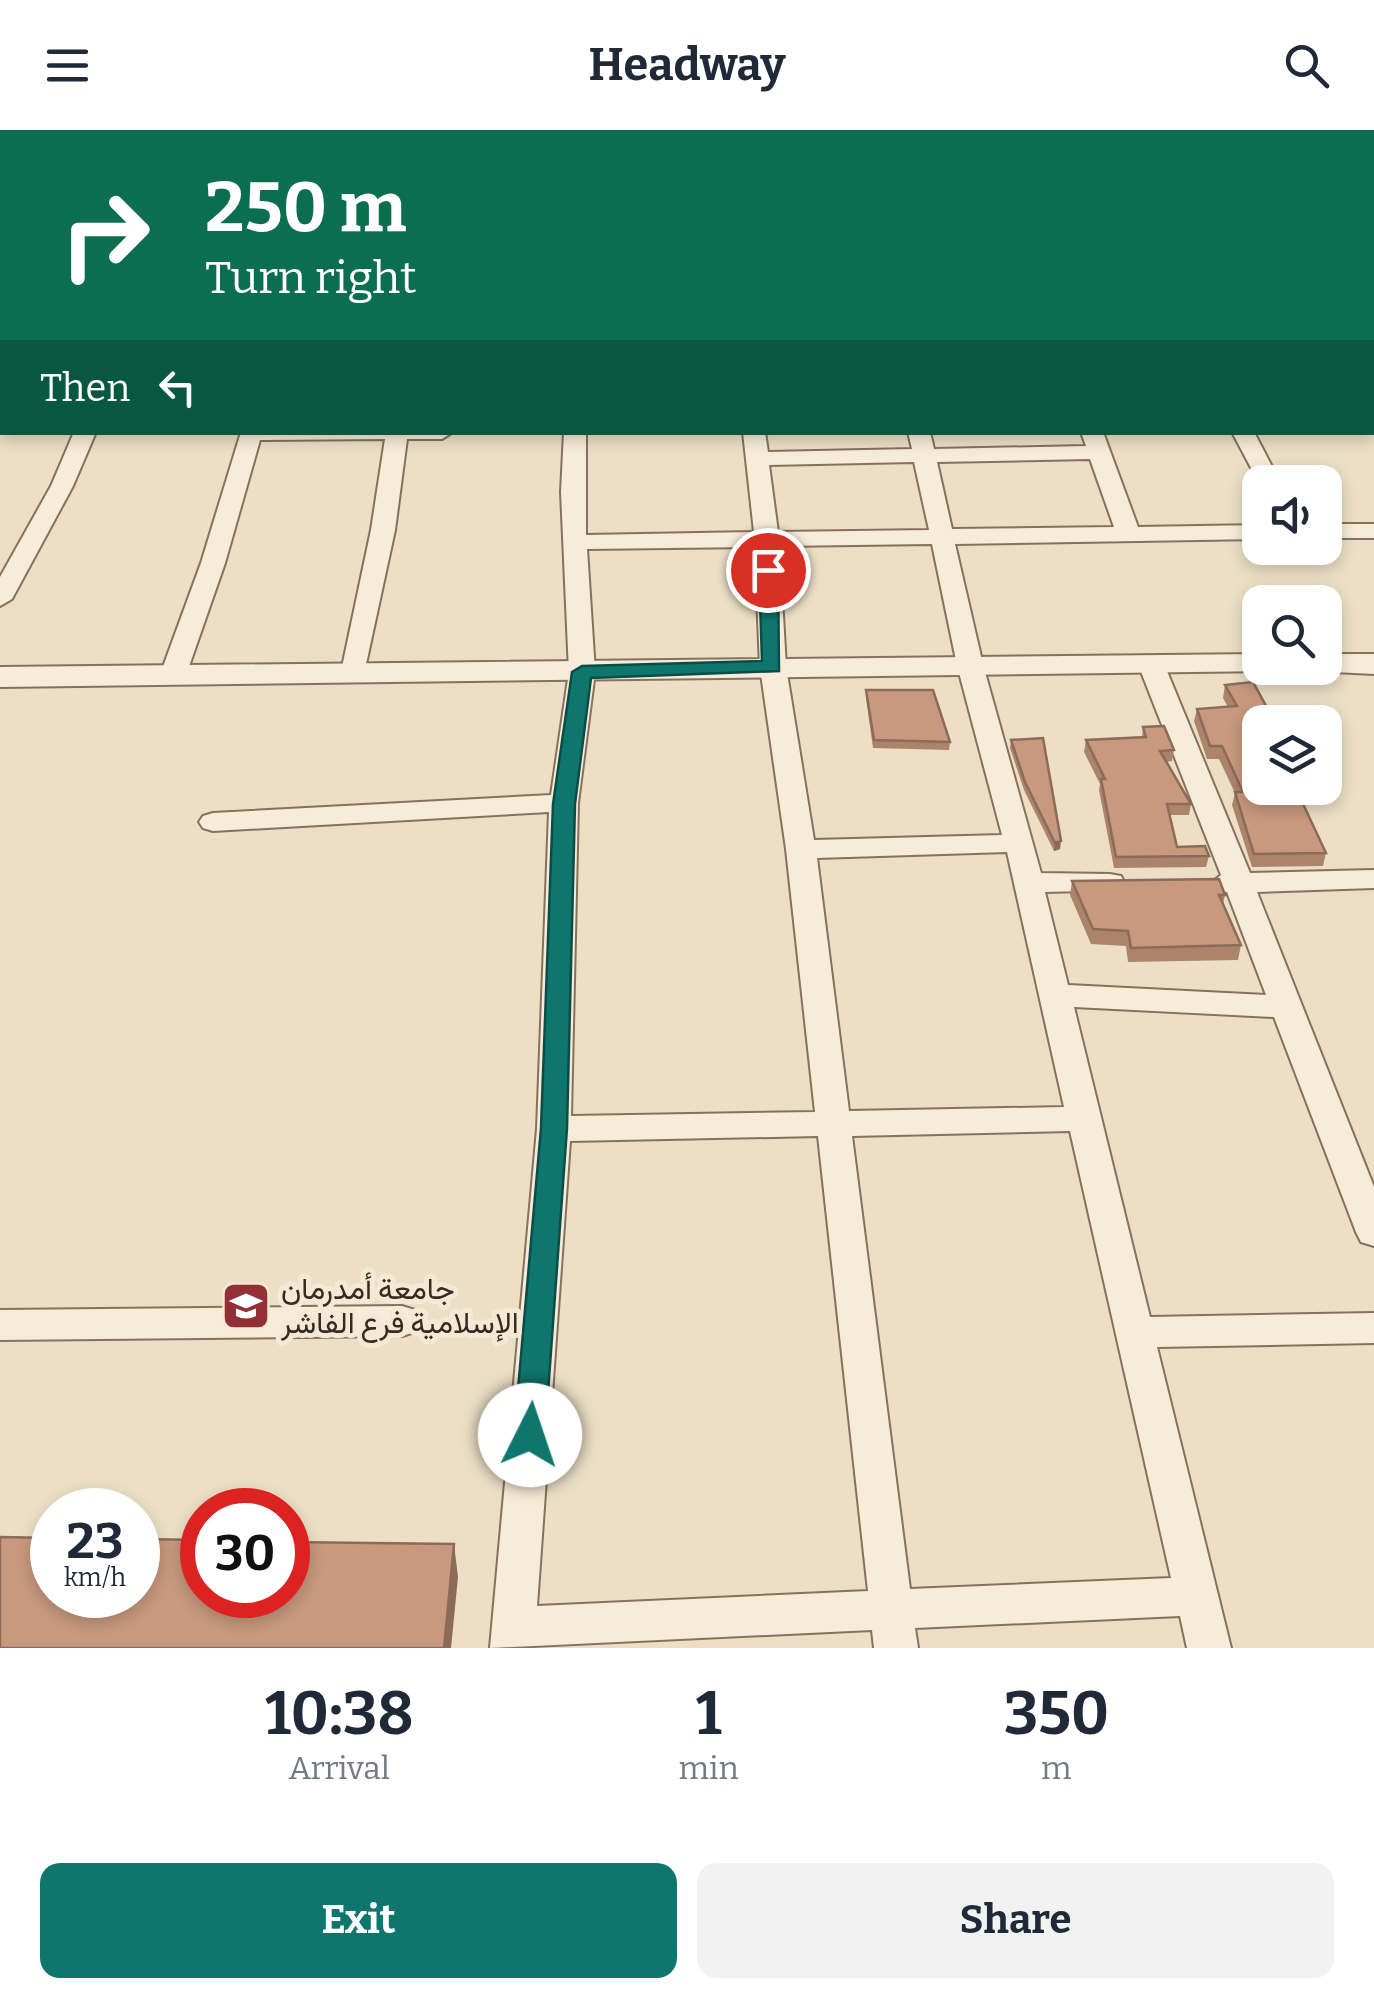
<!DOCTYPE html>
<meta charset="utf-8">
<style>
body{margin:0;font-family:Bitter,Vazirmatn,serif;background:#f2f2f3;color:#1f2937;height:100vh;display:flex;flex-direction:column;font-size:38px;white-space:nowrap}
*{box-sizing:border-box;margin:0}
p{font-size:32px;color:#747a83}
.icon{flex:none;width:55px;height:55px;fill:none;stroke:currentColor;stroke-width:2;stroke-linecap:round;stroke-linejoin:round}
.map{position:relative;height:1518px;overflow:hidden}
.sheet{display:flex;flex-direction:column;background:#fff;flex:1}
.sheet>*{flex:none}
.top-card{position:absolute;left:0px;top:0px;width:1375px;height:305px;box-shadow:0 5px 15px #0003;background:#0b6e4f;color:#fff;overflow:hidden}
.controls{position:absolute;left:1242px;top:335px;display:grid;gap:20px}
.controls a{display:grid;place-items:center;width:100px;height:100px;border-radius:20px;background:#fff;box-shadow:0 5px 15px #0003;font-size:50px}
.speed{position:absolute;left:30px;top:1358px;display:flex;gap:20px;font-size:50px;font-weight:700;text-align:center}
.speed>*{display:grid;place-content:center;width:130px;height:130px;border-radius:50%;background:#fff;box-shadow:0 5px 15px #0003;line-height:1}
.speed small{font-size:25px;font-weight:400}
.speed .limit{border:15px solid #d22;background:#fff;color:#111}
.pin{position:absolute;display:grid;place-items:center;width:85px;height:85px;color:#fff;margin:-42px;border:5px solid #fff;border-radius:50%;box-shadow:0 2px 10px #0007}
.me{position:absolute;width:110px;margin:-55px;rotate:4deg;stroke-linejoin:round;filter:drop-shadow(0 0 8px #0008)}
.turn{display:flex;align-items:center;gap:35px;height:210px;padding:0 40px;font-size:45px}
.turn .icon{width:130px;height:130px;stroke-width:2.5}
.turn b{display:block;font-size:70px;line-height:85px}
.then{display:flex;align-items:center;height:95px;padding:0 40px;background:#0003;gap:20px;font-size:38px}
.eta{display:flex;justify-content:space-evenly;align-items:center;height:170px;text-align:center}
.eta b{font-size:60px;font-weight:700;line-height:70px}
.cta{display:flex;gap:20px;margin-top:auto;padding:20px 40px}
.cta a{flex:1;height:115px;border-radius:20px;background:#0f766e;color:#fff;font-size:40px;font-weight:700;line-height:115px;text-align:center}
.cta a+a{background:#f2f2f3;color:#1f2937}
header{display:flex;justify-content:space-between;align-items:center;height:130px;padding:0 40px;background:#fff;font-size:45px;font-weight:700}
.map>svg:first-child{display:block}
</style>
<header><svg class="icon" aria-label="menu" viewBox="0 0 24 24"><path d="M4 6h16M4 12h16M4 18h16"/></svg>Headway<svg class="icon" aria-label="search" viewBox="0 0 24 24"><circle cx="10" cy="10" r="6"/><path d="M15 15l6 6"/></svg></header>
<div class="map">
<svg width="1374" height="1518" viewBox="0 0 1374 1518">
<rect width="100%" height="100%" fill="#ecdfc6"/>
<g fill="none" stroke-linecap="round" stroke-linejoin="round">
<g stroke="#86715d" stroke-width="4">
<g id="minor">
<path d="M1191,0h17l1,2h-17z"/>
<path d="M1332,0h17l1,2h-17z"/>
<rect x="1372" y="36" width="2" height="12"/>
<rect x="0" y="142" width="2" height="12"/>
<rect x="0" y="187" width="2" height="12"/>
<rect x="1372" y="203" width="2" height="12"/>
<rect x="1372" y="253" width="2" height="14"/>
<path d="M74,302h22l-23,54 -61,113 -12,7v-29l51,-91z"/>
<path d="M241,302h212l-11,7h-35l-12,91 -32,148 -9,2 -13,-8 30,-142 14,-91 -125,1 -35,123 -39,112 -13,8 -13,-8 41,-112z"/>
<path d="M564,302h22v103l168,-3 -11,-100h22l3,20 144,-3 -4,-17h22l4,17 152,-3 -5,-14h22l35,95 122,-2v14l-305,5 28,121 58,208 69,1 11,2 4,7 -4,7 -76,2 23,93 198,10 -39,-103 -12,-2 -4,-7 10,-8 -83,-211 4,-6 9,-2 13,8 86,209 124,-3v18l-117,4 117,295v59l-13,-4 -5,-10 -82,-215 -200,-10 76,310 224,-4v30l-217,4 74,301h-44l-7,-32 -265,12 3,20h-44l-2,-18 -382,18 47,-519 12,-317 -336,19 -10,-3 -4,-6 4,-6 10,-3 338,-18 18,-123 -8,-180zM1090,329l24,68 -162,2 -15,-67zM914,332l15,68 -151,2 -9,-67zM932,414l25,121 45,170 -188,5 -28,-173 -7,-121zM755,417l5,120 26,182 29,263 -244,4 7,-313 17,-131 -8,-123zM1007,722l57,255 -215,4 -32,-253zM1070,1001l101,447 -261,11 -58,-453zM818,1006l50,455 -331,15 33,-465z"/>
<path d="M1232,302h22l26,50 -20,3z"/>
<rect x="1325" y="394" width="49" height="14"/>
<path d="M402,1176l13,4 6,11 -6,11 -13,4 -402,4v-30z"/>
</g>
</g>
<g stroke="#86715d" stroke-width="4">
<g id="tertiary">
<path d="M907,0h259l-260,2z"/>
<rect x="0" y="4" width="2" height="14"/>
<path d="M1260,524v14h15l-3,3 -1272,16v-20z"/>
<path d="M1325,524h49v20l-61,-3 -3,-3h15z"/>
</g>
</g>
<use href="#minor" fill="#f7ecd9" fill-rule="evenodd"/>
<use href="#tertiary" fill="#f7ecd9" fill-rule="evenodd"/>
</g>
<g fill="#ac846c">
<path d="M1225,555l35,37 43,69 -2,8 25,54 -3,13 -71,1 -20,-62 3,-12 -16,-34h-12l-13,-38 3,-12 31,-2 -5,-9z"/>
<path d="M866,560l84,52 -1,8 -76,-2 -7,-50z"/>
<path d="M1143,597l31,23 -2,11 -6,1 25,42 -2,11h-19l7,32 32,9 -3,11 -92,1 -15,-78 1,-6 -16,-32 2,-12 56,-3z"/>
<path d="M1011,610l49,109 -6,2 -30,-61 -14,-42z"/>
<path d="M1072,751l153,14 -2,9 18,41 -3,15 -110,2 -2,-16 -35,-2 -21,-49z"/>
</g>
<g fill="#8c6b58">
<path d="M1061,711l-1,8 -6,2 1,-8z"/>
<path d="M454,1414l4,33 -7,71h-7z"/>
</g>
<g fill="#c8997e" stroke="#8c6b58" stroke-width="2.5">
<path d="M2,223v54h-2v-53z"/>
<path d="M1253,552l22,40h-15v66h42l1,3h-6l29,62 -72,1 -19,-62h8l-21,-46h-12l-13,-37 40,-3 -12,-21z"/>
<path d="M866,560h67l17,52 -76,-2z"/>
<path d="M1164,596l10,24 -14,1 31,53h-24l10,43 28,-1 4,10 -93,1 -15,-78h4l-19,-39 60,-3 -3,-10z"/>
<path d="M1043,608l18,103 -6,2 -30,-61 -14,-42z"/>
<path d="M1219,749l6,16h-6l22,50 -110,3 -3,-17 -35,-2 -21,-48z"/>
<path d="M0,1407l52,1v57h86v-56l64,1v55h86v-53l166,2 -10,104h-444z"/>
</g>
<path fill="#0f766e" stroke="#0a4d48" stroke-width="2.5" d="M768,434l10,6 1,101 -188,7 -16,126 -8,324 -22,307 -5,9 -10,3 -11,-3 -5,-9 27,-307 12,-324 19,-132 10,-6 180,-5 -3,-91z"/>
<defs>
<g id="university-square" transform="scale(2.5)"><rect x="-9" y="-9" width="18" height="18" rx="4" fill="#923036" stroke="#f4e9d5"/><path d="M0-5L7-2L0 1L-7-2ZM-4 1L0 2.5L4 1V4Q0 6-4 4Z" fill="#fff"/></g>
</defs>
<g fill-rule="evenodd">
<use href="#university-square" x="246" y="1176"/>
</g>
<g text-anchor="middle" stroke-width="10" stroke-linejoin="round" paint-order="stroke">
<g font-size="30" fill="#372a20" stroke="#f4e9d5" text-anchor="start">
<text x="281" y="1169">جامعة أمدرمان<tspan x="281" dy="34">الإسلامية فرع الفاشر</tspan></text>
</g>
</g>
</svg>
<div class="controls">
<a><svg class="icon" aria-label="sound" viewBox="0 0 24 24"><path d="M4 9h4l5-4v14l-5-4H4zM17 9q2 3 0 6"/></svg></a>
<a><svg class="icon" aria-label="search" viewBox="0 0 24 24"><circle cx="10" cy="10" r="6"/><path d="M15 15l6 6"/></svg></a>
<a><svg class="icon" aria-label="layers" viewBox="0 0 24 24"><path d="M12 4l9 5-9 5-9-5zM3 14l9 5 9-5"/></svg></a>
</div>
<div class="speed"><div>23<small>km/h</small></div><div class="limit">30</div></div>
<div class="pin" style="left:768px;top:440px;background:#d93025"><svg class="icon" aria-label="arrive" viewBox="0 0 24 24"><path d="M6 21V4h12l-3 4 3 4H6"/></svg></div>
<svg class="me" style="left:530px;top:1305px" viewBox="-20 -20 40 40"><circle r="19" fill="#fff"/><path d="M0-13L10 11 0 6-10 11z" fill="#0f766e"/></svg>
<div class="top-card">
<div class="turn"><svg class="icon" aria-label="right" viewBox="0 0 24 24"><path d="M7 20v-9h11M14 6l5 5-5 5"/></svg><div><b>250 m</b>Turn right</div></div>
<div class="then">Then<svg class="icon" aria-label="left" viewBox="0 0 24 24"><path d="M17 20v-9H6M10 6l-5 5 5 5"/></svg></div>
</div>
</div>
<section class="sheet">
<div class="eta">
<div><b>10:38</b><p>Arrival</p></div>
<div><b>1</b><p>min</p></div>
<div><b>350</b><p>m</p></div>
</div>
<div class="cta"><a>Exit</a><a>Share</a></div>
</section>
